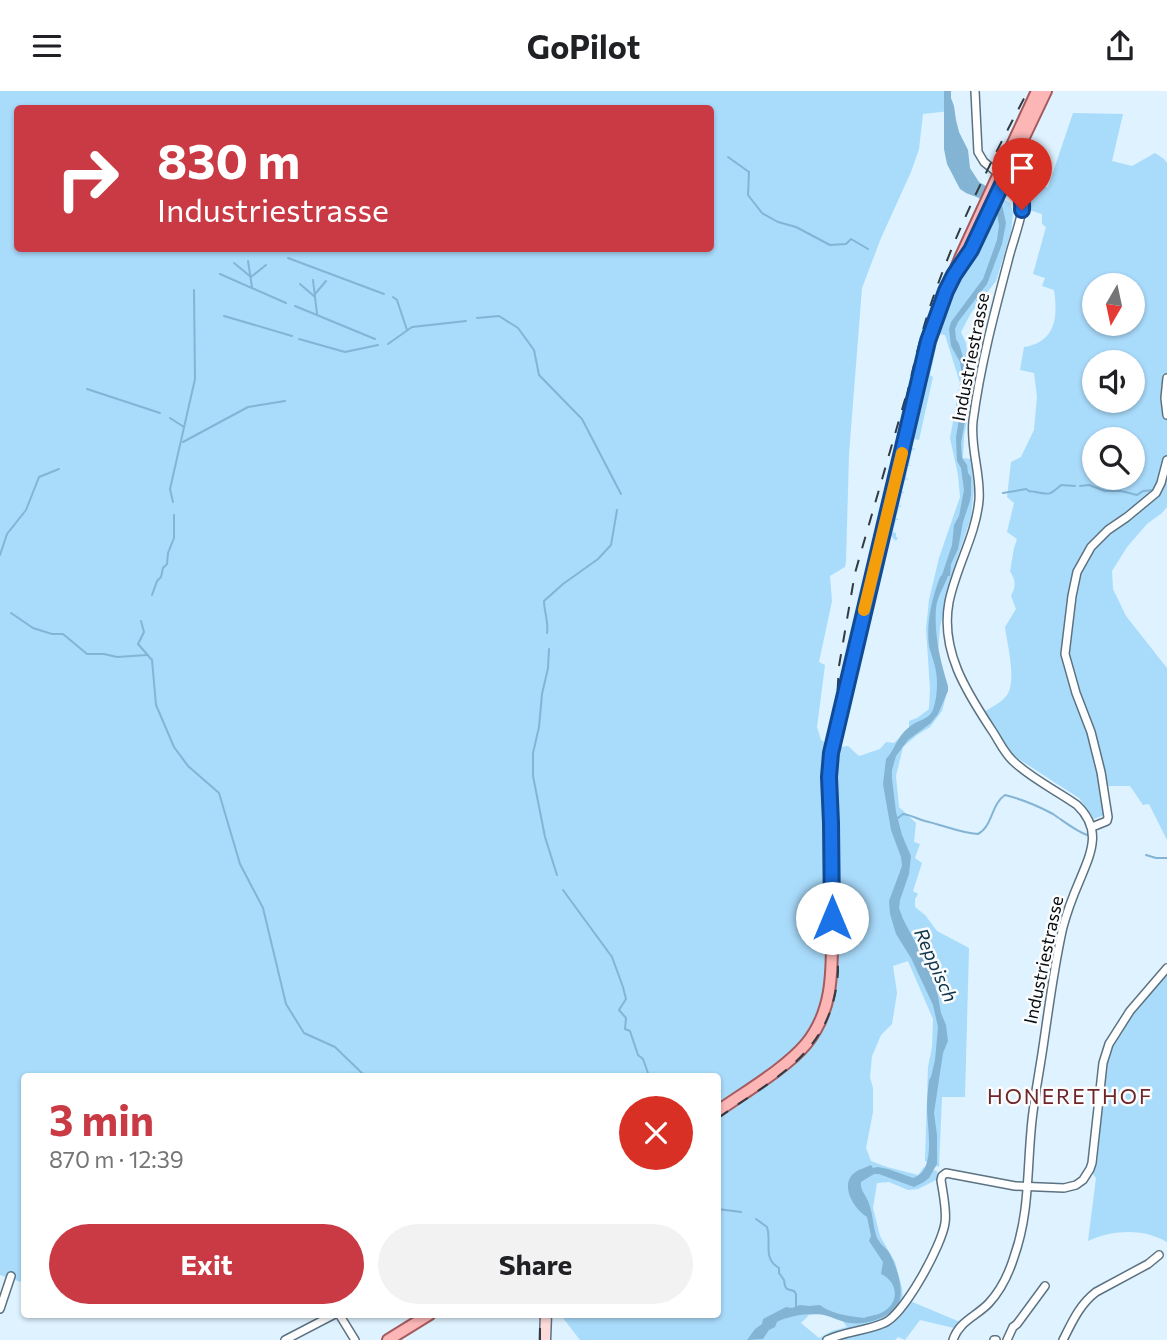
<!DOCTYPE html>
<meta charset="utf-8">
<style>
body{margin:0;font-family:Commissioner,sans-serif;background:#f2f2f2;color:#202124;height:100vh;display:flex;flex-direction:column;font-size:26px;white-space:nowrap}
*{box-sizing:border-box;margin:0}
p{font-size:23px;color:#757577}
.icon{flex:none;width:38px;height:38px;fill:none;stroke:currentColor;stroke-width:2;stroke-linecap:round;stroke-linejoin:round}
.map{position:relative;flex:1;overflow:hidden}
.sheet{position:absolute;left:21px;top:982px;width:700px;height:245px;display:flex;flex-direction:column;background:#fff;border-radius:7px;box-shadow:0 2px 5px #0004}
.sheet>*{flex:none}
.top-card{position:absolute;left:14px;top:14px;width:700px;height:147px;border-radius:7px;box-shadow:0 2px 5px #0004;background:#ca3a45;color:#fff;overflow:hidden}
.needle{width:46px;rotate:189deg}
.buttons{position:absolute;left:1082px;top:182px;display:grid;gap:14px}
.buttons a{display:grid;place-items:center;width:63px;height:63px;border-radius:50%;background:#fff;box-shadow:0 2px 5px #0004;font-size:35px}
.pin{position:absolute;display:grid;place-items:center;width:60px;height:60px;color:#fff;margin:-72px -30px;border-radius:50% 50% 50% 0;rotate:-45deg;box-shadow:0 0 7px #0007}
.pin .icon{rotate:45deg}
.me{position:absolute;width:77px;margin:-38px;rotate:0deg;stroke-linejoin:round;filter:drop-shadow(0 0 5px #0008)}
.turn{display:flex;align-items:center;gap:24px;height:147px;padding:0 28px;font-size:32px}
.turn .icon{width:91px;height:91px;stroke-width:2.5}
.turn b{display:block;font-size:49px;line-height:60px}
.round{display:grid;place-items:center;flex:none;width:74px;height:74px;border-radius:37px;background:#f2f2f2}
.headline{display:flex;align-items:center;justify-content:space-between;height:119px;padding:0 28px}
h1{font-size:42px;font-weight:700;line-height:52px;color:#ca3a45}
.button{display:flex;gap:14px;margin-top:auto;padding:14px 28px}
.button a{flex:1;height:80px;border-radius:42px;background:#ca3a45;color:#fff;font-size:28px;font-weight:700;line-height:80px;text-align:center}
.button a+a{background:#f2f2f2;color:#202124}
header{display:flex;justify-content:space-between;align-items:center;height:91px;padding:0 28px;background:#fff;font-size:32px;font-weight:700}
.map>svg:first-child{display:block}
</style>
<header><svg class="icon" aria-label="menu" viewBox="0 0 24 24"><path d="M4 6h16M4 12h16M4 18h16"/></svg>GoPilot<svg class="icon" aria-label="share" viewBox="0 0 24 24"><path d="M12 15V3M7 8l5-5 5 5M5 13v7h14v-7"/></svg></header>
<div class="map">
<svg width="1167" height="1249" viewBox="0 0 1167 1249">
<rect width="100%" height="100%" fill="#def2ff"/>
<g fill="#a9dbfb" fill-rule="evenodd">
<path d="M0,0h947l3,20 -27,3 -4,35 -8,23 -30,66 -19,50 -13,166 -3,107 -1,6 -15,9 2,25 -13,61 6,3 -8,62 4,13 13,8 14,-2 11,10 21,-7 6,-7 8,1 15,-15v-7l8,-3 12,-9 1,-20 -4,-60 3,-29 10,-42 21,-61 -2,-22 -8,-37 10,-55 -15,-48 -6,-1 -9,41 3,2 -14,63 -5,-1 -2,9 4,1 -4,1 -3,15 3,1h-4l-2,12 3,1 -4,1 -3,11 3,2h-3l-3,12 3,1 -3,1 -3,11 3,2h-3l-3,12 3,1v4l2,1 -2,3 -5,-5v-9l11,-60 35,-142 21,-49 44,-78 8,5 3,10 -2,19 -10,33 -5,16 -25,32 -10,19 5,11 6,50 -8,43 -1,22 8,1 3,30 -3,28 -13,39 -18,71 -2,25 8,44 -4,15 -12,16 -13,8 -14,12 -7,29 3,31 17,16 -2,19 6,2 -5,14 7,5 -9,28 5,3 -3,5v8l10,8 12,16 32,17 -4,149h-23l-3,70 -14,-6 3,-94 4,-20 1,-28 -25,-58 -15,5 4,27 -5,31 -11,11 -9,21 -2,21 3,11v24l-7,36 5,13 16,6 31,8 6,-8 13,4 1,8 -20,10 -10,1 -19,-8 -12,1 -4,25 7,28 15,26 7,26 1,10 57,24 -6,6 -34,-8 -15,20 -7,-3 -3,3h-315l-17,-22 2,-4h153v-238h-694v207l-24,-8zM18,18h692v140h-692zM837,1222l10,14 -15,4 -13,7 -18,-15 8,-8z"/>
<path d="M1073,22l50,1 -11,47 20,5 23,-13 9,6 3,4v344l-5,6 -15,11 -20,23 -15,24 1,18 13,27 41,52v172l-18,-36 -6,1 -13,-19h-28l2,29 -10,4 -15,-21 -65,-42 -30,-44c8,-5 18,-10 23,-17 10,-14 0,-52 -2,-68l11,-18 -5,-13c5,-10 5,-15 -1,-25l4,-23 3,-9 -10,-7 7,-29 -7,-6 4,-35 10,-5 13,-27 3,-33 -3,-24 -14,-3 4,-23c32,-5 34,-30 30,-57l-12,-4 3,-8 -12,-4 13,-47 -4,-3v-10l-13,-4 -1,-24 20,1zM1094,194h38v39h-38zM1094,271h38v39h-38zM1094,348h38v39h-38z"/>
<path d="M1167,885v266c-25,-14 -54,-12 -79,-1l8,-63 -3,-4 4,-11 9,-95 6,-20 7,-15 13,-18z"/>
</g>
<path fill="#83b4d4" d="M944,0h7v7l3,8 2,14 3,12 9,18 2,18 9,14 7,4 15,14 5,23 -4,21 -15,40 -29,38 -3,7 1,10 3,5 11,35v14l-9,50 1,15 5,7 1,8 3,4v17l-1,7 -7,21 -5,27 -7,15 -1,12h-2c-4,11 -11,21 -12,32 -2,27 4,52 12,78v5l-10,23 -7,9 -23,17 -12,16 -4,14v9l4,33 6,23 9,21 -2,18 -9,26 -1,8 4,11 27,51 8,26 3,17 5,12 2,16 -5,12 -9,60 3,22v29l-8,14 -5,4 -10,5 -35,-13h-5l-13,8c-1,8 4,12 7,19 5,12 5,26 9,37 3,6 7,8 11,13 7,10 18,41 10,53 -2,3 -5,5 -7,8 -11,8 -26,13 -41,11 -9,-1 -17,-6 -26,-8 -13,-3 -36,1 -47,7l-2,5 -6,3 -6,9 -16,1 8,-11 7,-5 1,-5 23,-12 6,1 8,-3 9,1 11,-1c10,9 30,11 44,13 6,-3 11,-2 17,-5 18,-8 19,-30 0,-39l2,-12 -14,-21 2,-5 -4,-19c-12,-7 -28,-31 -13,-44 5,-4 11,-5 17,-8l2,3 5,-1 10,2 25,9c24,-7 14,-51 14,-70 0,-10 1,-19 2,-28l2,-3 4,-17 3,-33 -5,-22 -22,-47 -15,-24 -6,-20 -1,-13 13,-35 -1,-9 -10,-27 -8,-46 3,-25c10,-10 10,-23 26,-34 7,-5 17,-6 21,-15 4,-11 5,-27 3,-38 -1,-9 -5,-17 -7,-26 -3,-23 3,-48 11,-69l2,-2 10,-30 2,-20 5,-9 5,-26 -3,-22 -4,-7 -1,-24 8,-47 -4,-28 -9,-16 -2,-17 2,-7 32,-43 14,-39 2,-15 -2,-11 -18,-16 -13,-5 -6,-4 -13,-25 -3,-15z"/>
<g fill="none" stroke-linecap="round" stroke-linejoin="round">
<g stroke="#83b4d4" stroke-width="2">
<path d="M728,66l21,15 -1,23 14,18 16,9 18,5 34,18 16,-1 5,-5 17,10"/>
<path d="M288,167l96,36"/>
<path d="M248,170l4,26"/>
<path d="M234,172l17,14 15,-12"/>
<path d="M220,183l66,29"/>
<path d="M313,189l4,34"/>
<path d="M300,193l15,13"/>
<path d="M315,203l11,-13"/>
<path d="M393,206l4,3 10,30"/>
<path d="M295,215l80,33"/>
<path d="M224,225l68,20"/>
<path d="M477,227l22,-2 19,12 16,22 5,25 43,44 39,75"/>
<path d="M299,248l46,13 33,-7"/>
<path d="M388,253l24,-17 54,-6"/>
<path d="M87,298l73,24"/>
<path d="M170,327l14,9"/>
<path d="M183,351l65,-35 37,-6"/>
<path d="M1080,395l9,-1 16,6h16l16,4 6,-4 11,-1"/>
<path d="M1003,402l23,-4c8,5 0,1 10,3 14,3 14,3 25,-7l14,1"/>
<path d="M173,411l-3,-13 25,-110 -1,-89"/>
<path d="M0,464l7,-21 19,-24 13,-33 20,-8"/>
<path d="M152,504l5,-14 4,-4 2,-9 4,-4 1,-11 6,-15v-23"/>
<path d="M11,522l22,15 19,6h11l24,20h17l13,3 30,-2"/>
<path d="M141,530l3,11 -6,12 14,16 4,45 18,42 14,19 31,27 21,71 23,44 23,96 18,29 31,14 30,29"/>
<path d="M547,542c2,-10 -3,-22 -3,-32l19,-17 35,-25 13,-14 6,-35"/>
<path d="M549,558l-1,19 -6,26 -3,33 -6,26v23l12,61 12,38"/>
<path d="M898,727l5,-4c8,1 15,5 22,7 18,4 35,12 53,13 15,-8 13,-30 27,-39 16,4 33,11 48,19 12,8 21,16 34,21"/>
<path d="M1146,764l10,3h11"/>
<path d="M563,799l49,67 11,30 3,12 -7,11 7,8 -1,11 5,2 8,24 5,4 6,17"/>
<path d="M718,1118l23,3"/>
<path d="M756,1128l11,8c5,16 -5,31 12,41v5l5,7 1,6 2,3 7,2 2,3v13"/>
</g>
<g stroke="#5c7280" stroke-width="10">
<g id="street">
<path d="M975,0l3,61 6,10 15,12"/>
<path d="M1167,287l-2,20 2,17"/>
<path d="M1092,736l15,-6 1,-4 -7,-45 -10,-40 -15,-39 -11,-39 7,-58 5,-24 14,-25 17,-17 19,-13 29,-24 5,-10 6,-23"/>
<path d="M0,1218l11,-33"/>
<path d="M339,1223l16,26"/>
<path d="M285,1249l50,-26"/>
<path d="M827,1249c19,-9 39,-9 57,-17 20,-8 58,-78 61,-100 2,-13 -2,-29 -4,-43l1,-4 4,-3 69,13 49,2 12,-3 7,-5 7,-11 2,-6 11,-100 6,-19 21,-33 37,-43"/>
<path d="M953,1249c6,-19 24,-24 36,-37 12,-13 20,-30 25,-46 15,-42 13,-82 17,-126 2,-28 8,-56 12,-84 6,-40 11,-81 20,-120 4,-15 10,-31 16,-45 12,-29 24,-52 -2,-77 -21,-15 -47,-27 -65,-45 -9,-9 -14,-21 -21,-31 -25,-38 -51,-79 -42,-127 7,-35 27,-67 30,-102 2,-26 -9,-52 -6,-79 7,-54 21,-107 35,-160 4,-17 11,-34 14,-51 1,-16 -3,-24 -17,-32"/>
<path d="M994,1249h2"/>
<path d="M1007,1249l6,-13 4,-3 28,-38"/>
<path d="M1063,1249c9,-18 17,-36 33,-48l52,-28 11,-9"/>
</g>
</g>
<g stroke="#5c7280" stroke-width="13">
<path id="secondary" d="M545,1249l1,-26"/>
</g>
<g stroke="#a55b5d" stroke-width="14">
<g id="primary">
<path d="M996,105l50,-105"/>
<path d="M718,1020c27,-19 68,-43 88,-67 28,-34 26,-75 26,-117 0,-33 0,-67 -1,-101 -1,-27 -4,-53 1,-79l96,-406 7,-22 26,-63 76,-165"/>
<path d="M388,1249l42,-26"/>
</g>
</g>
<use href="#street" stroke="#fff" stroke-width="7"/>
<use href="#secondary" stroke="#fedada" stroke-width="10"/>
<use href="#primary" stroke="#fcb6b6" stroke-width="10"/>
<g stroke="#313b41" stroke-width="2" stroke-dasharray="12 12" stroke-linecap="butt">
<path d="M906,308c8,-35 16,-70 28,-104 25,-71 59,-138 94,-204"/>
<path d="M718,1027c58,-41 115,-66 120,-146l-3,-237 4,-69 16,-93 53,-184"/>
<path d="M540,1249v-26"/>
</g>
</g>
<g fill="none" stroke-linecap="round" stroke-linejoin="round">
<g stroke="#114b97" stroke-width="18">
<path id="route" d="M832,827l-1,-95 -2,-46 2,-24 97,-412 18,-50 8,-16 17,-25 34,-72c14,8 18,16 17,32"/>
</g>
<use href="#route" stroke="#1a73e8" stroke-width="12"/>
<path stroke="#f59e0b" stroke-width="12" d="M864,519l38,-157"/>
</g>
<g text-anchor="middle" stroke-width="5" stroke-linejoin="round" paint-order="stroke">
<g font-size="18" fill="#060d12" stroke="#fcfcfc">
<text transform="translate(971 266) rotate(-79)" y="6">Industriestrasse</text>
<text transform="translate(1044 869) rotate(-78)" y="6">Industriestrasse</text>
</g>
<g font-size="19" font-style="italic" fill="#0b354b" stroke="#fcfcfc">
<text transform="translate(936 874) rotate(66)" y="7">Reppisch</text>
</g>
<g font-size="21" letter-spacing="2" fill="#6d272a" stroke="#fcfcfc">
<text x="1070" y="1013">HONERETHOF</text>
</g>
</g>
</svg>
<div class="buttons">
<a><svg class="needle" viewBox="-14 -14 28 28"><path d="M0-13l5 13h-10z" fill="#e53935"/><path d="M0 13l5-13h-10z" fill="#757577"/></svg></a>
<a><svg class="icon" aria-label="sound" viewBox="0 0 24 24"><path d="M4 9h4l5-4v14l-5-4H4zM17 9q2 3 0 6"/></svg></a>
<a><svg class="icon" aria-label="search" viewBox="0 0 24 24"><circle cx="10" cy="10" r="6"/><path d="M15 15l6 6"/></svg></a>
</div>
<div class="pin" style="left:1022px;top:119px;background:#d93025"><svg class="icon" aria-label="arrive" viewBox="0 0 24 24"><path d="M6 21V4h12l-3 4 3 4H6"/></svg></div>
<svg class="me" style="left:832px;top:827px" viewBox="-20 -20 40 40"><circle r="19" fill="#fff"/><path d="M0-13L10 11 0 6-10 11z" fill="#1a73e8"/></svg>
<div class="top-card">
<div class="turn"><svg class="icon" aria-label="right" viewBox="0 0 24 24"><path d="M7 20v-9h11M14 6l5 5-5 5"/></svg><div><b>830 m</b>Industriestrasse</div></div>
</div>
<section class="sheet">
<div class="headline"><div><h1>3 min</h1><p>870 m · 12:39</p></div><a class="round" style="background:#d93025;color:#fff"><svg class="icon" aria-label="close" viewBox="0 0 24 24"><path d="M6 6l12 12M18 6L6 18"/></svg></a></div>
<div class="button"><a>Exit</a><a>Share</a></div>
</section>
</div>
